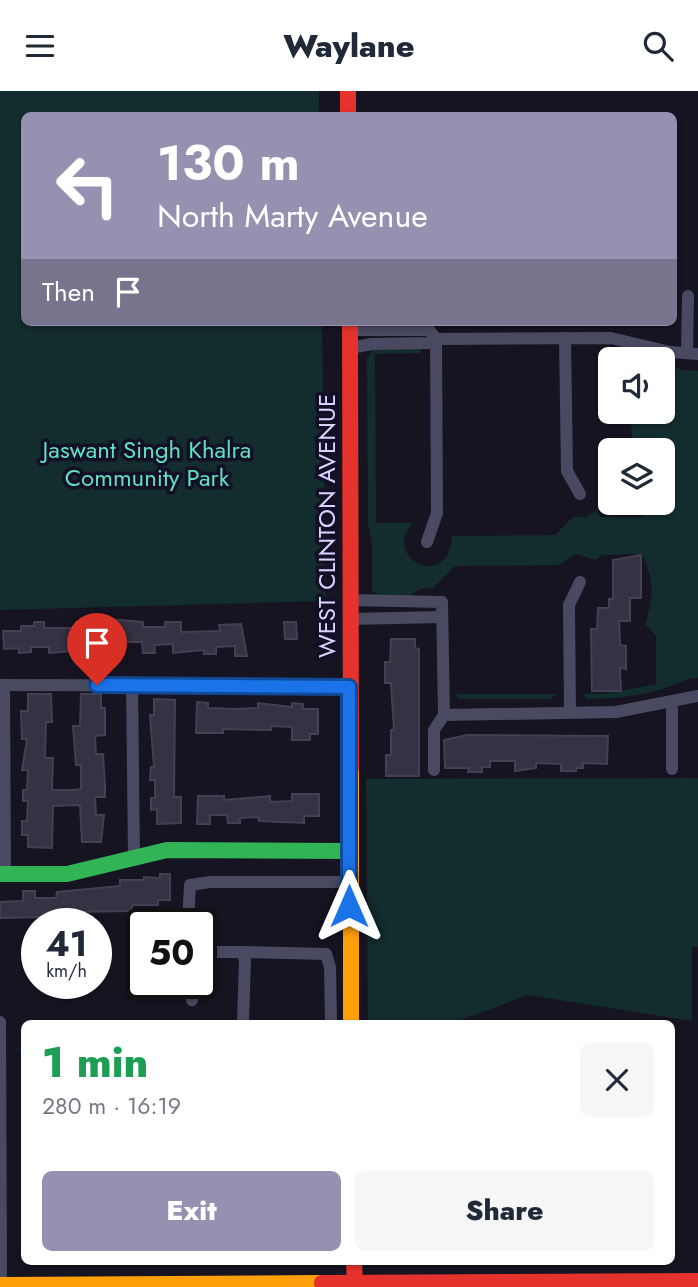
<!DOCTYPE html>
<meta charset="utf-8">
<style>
body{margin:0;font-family:Jost,sans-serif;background:#f6f6f7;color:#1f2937;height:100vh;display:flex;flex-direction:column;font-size:26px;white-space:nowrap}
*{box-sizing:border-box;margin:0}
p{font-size:23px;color:#747a83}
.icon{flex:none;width:38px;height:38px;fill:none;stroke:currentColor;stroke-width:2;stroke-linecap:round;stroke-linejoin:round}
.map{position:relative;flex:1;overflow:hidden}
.panel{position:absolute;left:21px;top:929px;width:654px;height:245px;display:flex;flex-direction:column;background:#fff;border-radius:10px;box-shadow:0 2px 5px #0004}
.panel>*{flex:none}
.top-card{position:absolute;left:21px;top:21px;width:656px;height:214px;border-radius:10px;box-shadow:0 2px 5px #0004;background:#9591b1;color:#fff;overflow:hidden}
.controls{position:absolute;left:598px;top:256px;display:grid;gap:14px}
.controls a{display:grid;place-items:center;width:77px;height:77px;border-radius:10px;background:#fff;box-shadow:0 2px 5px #0004;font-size:35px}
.speed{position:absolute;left:21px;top:817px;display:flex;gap:14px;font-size:35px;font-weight:700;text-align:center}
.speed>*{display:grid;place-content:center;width:91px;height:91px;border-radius:50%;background:#fff;box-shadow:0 2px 5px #0004;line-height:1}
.speed small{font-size:18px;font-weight:400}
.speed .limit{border:4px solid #111;border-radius:10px;background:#fff;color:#111}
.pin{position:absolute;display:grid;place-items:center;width:60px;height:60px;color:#fff;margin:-72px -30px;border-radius:50% 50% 50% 0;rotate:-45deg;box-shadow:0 0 7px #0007}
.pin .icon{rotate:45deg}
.me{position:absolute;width:77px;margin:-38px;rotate:0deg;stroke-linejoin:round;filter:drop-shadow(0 0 5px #0008)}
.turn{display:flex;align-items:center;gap:24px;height:147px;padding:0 21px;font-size:32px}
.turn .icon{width:91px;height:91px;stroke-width:2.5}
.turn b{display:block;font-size:49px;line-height:60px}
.then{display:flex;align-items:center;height:66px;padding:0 21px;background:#0003;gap:14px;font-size:26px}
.round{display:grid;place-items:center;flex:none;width:74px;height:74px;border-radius:10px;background:#f6f6f7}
.overview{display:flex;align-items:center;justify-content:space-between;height:119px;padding:0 21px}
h1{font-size:42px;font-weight:800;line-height:52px;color:#1e9e55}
.cta{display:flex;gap:14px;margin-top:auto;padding:14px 21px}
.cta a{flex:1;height:80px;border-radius:10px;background:#9591b1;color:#fff;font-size:28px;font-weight:800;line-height:80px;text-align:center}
.cta a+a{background:#f6f6f7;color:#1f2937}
header{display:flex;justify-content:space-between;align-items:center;height:91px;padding:0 21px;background:#fff;font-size:32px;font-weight:800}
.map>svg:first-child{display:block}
</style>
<header><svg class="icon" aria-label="menu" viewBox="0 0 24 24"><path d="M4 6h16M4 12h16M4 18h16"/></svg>Waylane<svg class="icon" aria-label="search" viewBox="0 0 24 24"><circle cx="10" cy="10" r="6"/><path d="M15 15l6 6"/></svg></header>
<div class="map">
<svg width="698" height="1196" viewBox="0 0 698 1196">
<rect width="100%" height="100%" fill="#161421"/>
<g fill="#132c2d">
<path d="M0,0h319v24h-295v207h298l4,279 -326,9z"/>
<path d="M422,257l-2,5 -45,1 1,169h37c-33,34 36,70 39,13l103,-1 18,-18h12l11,-6 5,6h41l5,-15h16v-52h-30l-2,-26 24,-13h8v-49l19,8 16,1v307c-12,0 -17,4 -27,8 -25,10 -58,13 -84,13l-5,-5 29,-1 45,-9v-48l-11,-12c9,-27 9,-44 -3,-70l-40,1 -6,5 -20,-6 -17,11 -104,1 -22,22 -13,1 -11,7 -27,1 -10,-6v-46l-4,-22 -1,-164 6,-9z"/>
<path d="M455,603h101l-5,5h-91z"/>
<path d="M698,687v169h-6v74l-164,-26 -78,29h-82l-2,-245z"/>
</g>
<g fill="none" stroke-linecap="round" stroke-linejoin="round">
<path stroke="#0d2144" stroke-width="3.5" d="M19,959l5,1"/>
</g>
<g fill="#343243" stroke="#433f54" stroke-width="2">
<path d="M641,464v43h-11v23h-11l1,24 6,1v23l-6,-1 1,23h-29l-1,-62h6l1,-21h11v-9h4v-39z"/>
<path d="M108,528l35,3v5h22v-5h16v10l39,-1 -1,-6 22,-1 6,32h-12v-10l-19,1v7h-12v-4l-31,3v-9l-19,1 1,8h-12l-1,-11h-19v11h-11v-5l-63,5v-6h-18v5l-12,1v-5l-15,1 -1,-18h18v-5h13v-4h10v6h32v-6h32z"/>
<path d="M284,531h12l1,17h-12z"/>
<path d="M391,548h24v9l4,1v127h-33v-21h5v-25h3l-3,-47h-6v-21h5z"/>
<path d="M28,603h23l1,28h-6l-1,36h8l-1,32h22l7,-1v-24h-5l-3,-39h7l1,-32h20v14h4v27l-10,1 1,18h7l2,31v12h-10l1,18h8l-3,27h-19l-2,-37 -27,1 -1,42 -24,-1v-12h-6v-14h5l1,-20h-5v-11h4l1,-20h-6l5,-31h-5l-1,-28h7z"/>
<path d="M154,608l21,1 -1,97h7v26l-24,1v-15l-6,1v-12h4v-18h-5l1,-13h3l-4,-52h4z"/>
<path d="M197,611l11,1v5l27,1 23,-1v-5l34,4v-4l11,1v5h15v25h-8v6h-18v-13l-21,-1v4l-48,-1v4h-27z"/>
<path d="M467,644l141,1 -1,28 -24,-1v5h-7v3h-15v-7l-25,-1v5l-21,3v-10h-25v6h-8v5h-14l1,-4h-24l-1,-28z"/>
<path d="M292,703h27v22h-15v7l-45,-2 -1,-4 -18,1v5h-12l-1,-8h-17v9h-13l1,-28h26v4l46,-4v6l22,-1z"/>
<path d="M160,783h10v26h-12v5h-26v6l-64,1v12h-26v-7l-42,1v-16l23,-1v-10h12v7h21l1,-6 63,-6v-6h24v-3l16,1z"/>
</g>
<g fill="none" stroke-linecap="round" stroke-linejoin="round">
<g stroke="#4a4962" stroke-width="12">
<path d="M350,239h79l7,9"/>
<path d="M565,247l2,133 13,23"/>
<path d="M350,257l22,-4 57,-1 7,-4 175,-1 59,14 28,2"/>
<path d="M687,262l1,-57"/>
<path d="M427,451l10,-29 -1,-174"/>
<path d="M350,509l92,2 2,113 -10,15v40"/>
<path d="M349,528l93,-2"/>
<path d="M0,594l349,1"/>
<path d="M4,594l1,189"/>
<path d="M132,594l2,173"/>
<path d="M672,611v67"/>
<path d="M570,621l-1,-107 11,-23"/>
<path d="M444,624l172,-3 82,-16"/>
<path d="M188,833l2,-39 20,-3h139"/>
<path d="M201,861h39l5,6 -2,66"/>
<path d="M240,861l86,2 4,13 1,57"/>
<path d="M191,892l1,17"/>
<path d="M0,931l1,263"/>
</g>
<path stroke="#30b455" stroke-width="16" d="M0,783h67l100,-24 182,1"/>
<g stroke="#ff9f0a" stroke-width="16">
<path d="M351,677v256"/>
<path d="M0,1194l322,-2"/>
</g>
<g stroke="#e5322d" stroke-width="16">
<path d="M348,0v24"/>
<path d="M350,231l1,446"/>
<path d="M354,1171l1,25"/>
<path d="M322,1192l376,-2"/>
</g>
</g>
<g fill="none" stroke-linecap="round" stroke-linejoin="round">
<g stroke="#114b97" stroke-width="18">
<path id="route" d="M97,594l252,2v219"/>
</g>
<use href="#route" stroke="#1a73e8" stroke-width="12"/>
</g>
<g text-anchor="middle" stroke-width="7" stroke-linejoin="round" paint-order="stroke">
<g font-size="24" fill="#5fe0c0" stroke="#130f26">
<text x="147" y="367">Jaswant Singh Khalra<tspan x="147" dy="28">Community Park</tspan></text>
</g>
<g font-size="24" fill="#d9d4ff" stroke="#130f26">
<text transform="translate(327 435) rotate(-90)" y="8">WEST CLINTON AVENUE</text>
</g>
</g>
</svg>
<div class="controls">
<a><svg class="icon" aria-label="sound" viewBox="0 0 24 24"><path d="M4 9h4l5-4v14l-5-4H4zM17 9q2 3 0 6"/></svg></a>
<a><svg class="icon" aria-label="layers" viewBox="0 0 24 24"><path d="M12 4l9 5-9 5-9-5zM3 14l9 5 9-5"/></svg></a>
</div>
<div class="speed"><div>41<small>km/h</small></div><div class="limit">50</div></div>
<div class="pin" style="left:97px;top:594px;background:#d93025"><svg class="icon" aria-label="arrive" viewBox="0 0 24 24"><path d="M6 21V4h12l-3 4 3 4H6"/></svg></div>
<svg class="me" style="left:349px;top:815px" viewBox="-20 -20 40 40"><path d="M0-17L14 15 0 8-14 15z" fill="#1a73e8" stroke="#fff" stroke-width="4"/></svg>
<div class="top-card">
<div class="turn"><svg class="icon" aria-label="left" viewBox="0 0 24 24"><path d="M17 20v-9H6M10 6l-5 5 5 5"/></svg><div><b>130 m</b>North Marty Avenue</div></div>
<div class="then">Then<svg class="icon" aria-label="arrive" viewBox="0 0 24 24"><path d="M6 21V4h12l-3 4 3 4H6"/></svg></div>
</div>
<section class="panel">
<div class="overview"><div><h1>1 min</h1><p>280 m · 16:19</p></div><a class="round"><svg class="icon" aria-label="close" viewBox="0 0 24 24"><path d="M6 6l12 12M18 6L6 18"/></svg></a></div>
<div class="cta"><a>Exit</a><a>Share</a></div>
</section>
</div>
